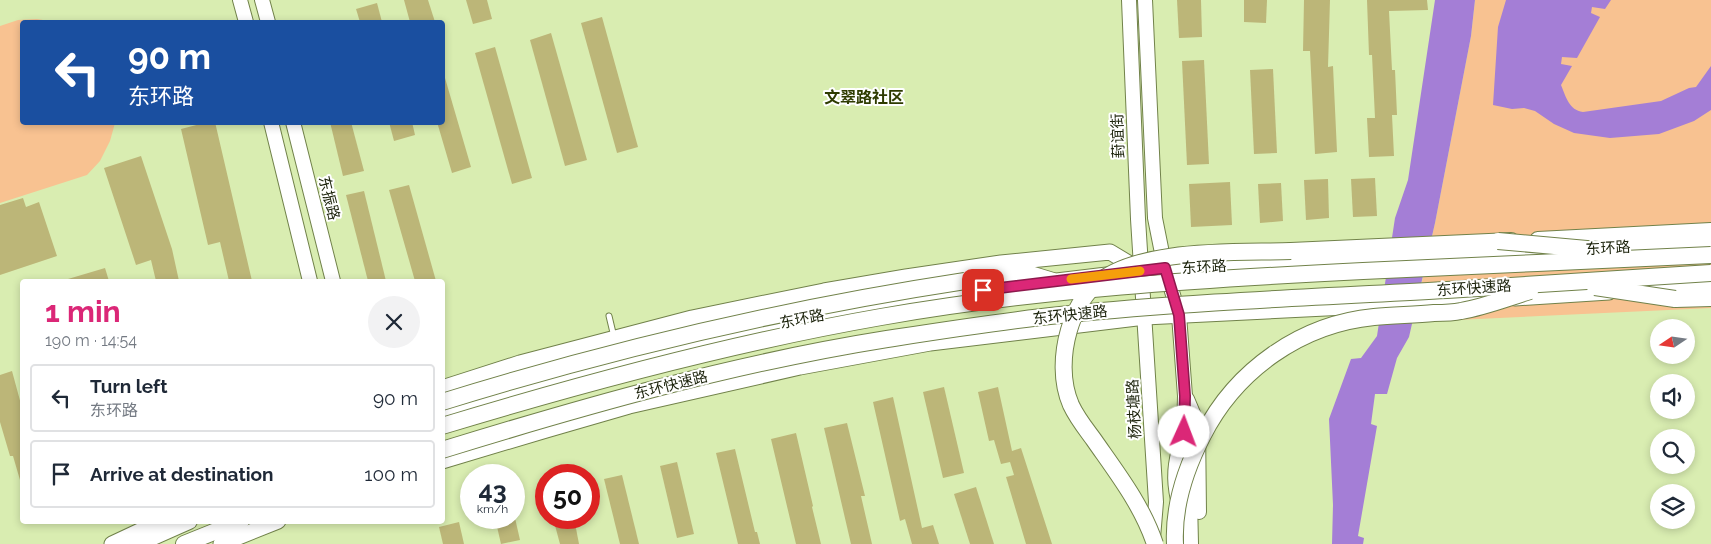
<!DOCTYPE html>
<meta charset="utf-8">
<style>
body{margin:0;font-family:Raleway,"Noto Sans SC",sans-serif;background:#f2f2f3;color:#1f2937;height:100vh;display:flex;flex-direction:column;font-size:19px;white-space:nowrap}
*{box-sizing:border-box;margin:0}
p{font-size:16px;color:#747a83}
.icon{flex:none;width:28px;height:28px;fill:none;stroke:currentColor;stroke-width:2;stroke-linecap:round;stroke-linejoin:round}
.map{position:relative;flex:1;overflow:hidden}
.details{position:absolute;left:20px;top:279px;width:425px;height:245px;display:flex;flex-direction:column;background:#fff;border-radius:5px;box-shadow:0 2px 8px #0003}
.details>*{flex:none}
.banner{position:absolute;left:20px;top:20px;width:425px;height:105px;border-radius:5px;box-shadow:0 2px 8px #0003;background:#1a4fa0;color:#fff;overflow:hidden}
.needle{width:32px;rotate:257deg}
.buttons{position:absolute;left:1650px;top:319px;display:grid;gap:10px}
.buttons a{display:grid;place-items:center;width:45px;height:45px;border-radius:50%;background:#fff;box-shadow:0 2px 8px #0003;font-size:25px}
.speed{position:absolute;left:460px;top:464px;display:flex;gap:10px;font-size:25px;font-weight:700;text-align:center}
.speed>*{display:grid;place-content:center;width:65px;height:65px;border-radius:50%;background:#fff;box-shadow:0 2px 8px #0003;line-height:1}
.speed small{font-size:12px;font-weight:400}
.speed .limit{border:8px solid #d22;background:#fff;color:#111}
.pin{position:absolute;display:grid;place-items:center;width:42px;height:42px;color:#fff;margin:-21px;border-radius:10px;box-shadow:0 2px 8px #0006}
.me{position:absolute;width:55px;margin:-28px;rotate:2deg;stroke-linejoin:round;filter:drop-shadow(0 0 4px #0008)}
.turn{display:flex;align-items:center;gap:18px;height:105px;padding:0 25px;font-size:22px}
.turn .icon{width:65px;height:65px;stroke-width:2.5}
.turn b{display:block;font-size:35px;line-height:42px}
.round{display:grid;place-items:center;flex:none;width:52px;height:52px;border-radius:26px;background:#f2f2f3}
.headline{display:flex;align-items:center;justify-content:space-between;height:85px;padding:0 25px}
h1{font-size:30px;font-weight:700;line-height:38px;color:#db2777}
ul{padding:0;list-style:none}
li{display:flex;align-items:center;gap:15px;height:68px;margin:0 10px 8px;padding:0 15px;border:2px solid #e0e1e3;border-radius:5px}
li div{flex:1}
li b{display:block;font-size:19px}
li em{font-style:normal}
.map>svg:first-child{display:block}
</style>
<div class="map">
<svg width="1711" height="544" viewBox="0 0 1711 544">
<rect width="100%" height="100%" fill="#d9edb1"/>
<g fill="#f8c291">
<path d="M1475,0h236v308l-298,14 22,-99 36,-187z"/>
<path d="M37,19l18,3h-33v100l93,1 -5,18 -10,20 -13,14 -87,28v-177l18,-6z"/>
</g>
<g fill="#a47ed6">
<path d="M1435,0h40l-4,36 -36,187 -26,114 -12,21 -10,36h-12l-4,30 6,2 -19,110 6,2 -1,6h-31l1,-39 -4,-86 22,-60 10,-1 16,-22 18,-118 13,-38z"/>
<path d="M1506,0h105l-6,9 -13,-2 -1,6 9,4 -23,41 -15,-1 -1,7 11,2 -11,19c5,12 8,25 22,27l78,-11 28,-13 7,-1 15,-21v44l-17,11 -35,13 -49,4 -36,-5 -20,-9 -19,-13 -11,-3 -12,1 -19,-4 5,-78z"/>
</g>
<g fill="#bcb678">
<path d="M404,0h24l7,22h-25z"/>
<path d="M466,0h21l5,19 -19,5z"/>
<path d="M1177,0h24l1,37 -23,1z"/>
<path d="M1244,0h23l-1,23 -22,-1z"/>
<path d="M1304,0h26l-2,67 5,-1 4,86 -22,2 -5,-103h-7z"/>
<path d="M1367,0h60l1,10 -39,1 3,59h3l2,45h-5l2,41 -25,1 -2,-39h8l-3,-63h-3z"/>
<path d="M377,3l5,19h-22l-4,-13z"/>
<path d="M602,17l36,130 -21,6 -36,-130z"/>
<path d="M551,33l36,127 -22,6 -35,-126z"/>
<path d="M495,47l37,131 -20,6 -37,-131z"/>
<path d="M1204,60l5,104 -22,1 -5,-104z"/>
<path d="M1273,69l4,84 -23,1 -4,-84z"/>
<path d="M445,78l26,89 -19,6 -15,-51h5v-43z"/>
<path d="M208,122h7l37,159h-23l-9,-39 -12,3 -27,-116z"/>
<path d="M330,122h21l13,49 -21,5z"/>
<path d="M389,122h23l3,13 -21,6z"/>
<path d="M141,156l31,93 7,32h-23l-5,-21 -15,5 -32,-97z"/>
<path d="M1375,178l2,38 -24,1 -2,-38z"/>
<path d="M1328,179l1,39 -23,2 -2,-40z"/>
<path d="M1230,182l2,43 -41,2 -2,-43z"/>
<path d="M1281,183l2,38 -23,2 -2,-39z"/>
<path d="M409,185l27,96h-21l-26,-91z"/>
<path d="M364,191l22,90h-18l-22,-86z"/>
<path d="M23,198l3,9 13,-5 18,54 -57,19v-70z"/>
<path d="M105,268l4,13h-40l-1,-2z"/>
<path d="M12,371l10,37v71l-2,1 -7,-24h-3l-10,-34v-47z"/>
<path d="M944,387l20,86 -21,5 -20,-86z"/>
<path d="M998,387l14,64 9,-3 31,96h-26l-20,-67 8,-2 -4,-13 -9,2 -7,-24 -5,1 -11,-49z"/>
<path d="M893,397l29,131 11,-3 6,19h-27l-7,-25 -5,2 -27,-119z"/>
<path d="M847,423l18,73h-4l11,48h-21l-27,-116z"/>
<path d="M796,433l17,73 -1,1 9,37h-25l-25,-105z"/>
<path d="M735,449l20,83h2l3,12h-22l-22,-91z"/>
<path d="M677,462l17,72 -17,4 -17,-72z"/>
<path d="M622,475l17,69h-19l-16,-65z"/>
<path d="M976,487l18,57h-24l-16,-50z"/>
<path d="M495,518h20l5,22 -19,4z"/>
<path d="M553,518h21l5,26h-19z"/>
<path d="M459,522l5,22h-21l-4,-17z"/>
</g>
<g fill="none" stroke-linecap="round" stroke-linejoin="round">
<g stroke="#71824a" stroke-width="7">
<path id="service" d="M609,316l5,21"/>
</g>
<g stroke="#71824a" stroke-width="16">
<g id="secondary">
<path d="M240,0l6,22"/>
<path d="M262,0l6,22"/>
<path d="M1129,0l9,219 18,283 -3,36"/>
<path d="M1145,0l10,218 10,50 14,47 6,81 -1,36 6,68 1,44"/>
<path d="M271,122l39,159"/>
<path d="M293,122l40,159"/>
<path d="M1187,399l11,26 1,87"/>
<path d="M1178,500c-5,-22 -3,-37 3,-58"/>
</g>
</g>
<g stroke="#71824a" stroke-width="17">
<g id="primary">
<path d="M1597,248l114,-4"/>
<path d="M1645,290l66,-4"/>
<path d="M1515,298l94,-6"/>
<path d="M442,388l78,-25 172,-45 132,-27 82,-14 95,-14 109,-11 30,18"/>
<path d="M442,415l90,-31 173,-45 174,-35 42,-7 244,-29 376,-17"/>
<path d="M442,461l104,-31 83,-24 171,-39 130,-24 215,-26 344,-17"/>
<path d="M112,544l49,-23"/>
<path d="M221,544l57,-23"/>
</g>
</g>
<g stroke="#71824a" stroke-width="18">
<g id="trunk">
<path d="M1538,240l173,-9"/>
<path d="M1291,251l220,-10"/>
<path d="M965,281l65,-7 23,7"/>
<path d="M1675,299l36,-1"/>
<path d="M137,544l52,-23"/>
<path d="M184,544l57,-23"/>
</g>
</g>
<use href="#service" stroke="#fff" stroke-width="5"/>
<use href="#secondary" stroke="#fff" stroke-width="14"/>
<use href="#primary" stroke="#fff" stroke-width="15"/>
<use href="#trunk" stroke="#fff" stroke-width="16"/>
<g stroke="#71824a" stroke-width="18" stroke-linecap="butt">
<g id="trunk-bridge">
<path d="M1498,241l111,10"/>
<path d="M1595,287l80,12"/>
<path d="M442,402c171,-53 346,-94 523,-121"/>
<path d="M442,426c145,-44 290,-83 439,-109 159,-28 320,-38 482,-46 116,-5 232,-11 348,-16"/>
<path d="M442,450c146,-45 294,-87 445,-111 58,-9 115,-18 173,-24 129,-13 258,-18 387,-25 88,-5 176,-12 264,-17"/>
<path d="M1155,544c-13,-39 -38,-71 -61,-104 -8,-11 -17,-22 -23,-35 -10,-23 -9,-51 -2,-75 5,-17 13,-33 26,-45 43,-38 141,-32 196,-34"/>
<path d="M1175,544c-2,-38 11,-76 28,-109 33,-65 98,-111 171,-118 20,-2 40,-2 60,-4 9,0 18,0 27,-2 23,-4 46,-13 69,-20"/>
</g>
</g>
<use href="#trunk-bridge" stroke="#fff" stroke-width="16"/>
</g>
<g fill="none" stroke-linecap="round" stroke-linejoin="round">
<g stroke="#8e194d" stroke-width="12">
<path id="route" d="M983,290l182,-22 14,47 6,81 -1,36"/>
</g>
<use href="#route" stroke="#db2777" stroke-width="9"/>
<path stroke="#f59e0b" stroke-width="9" d="M1071,279l69,-8"/>
</g>
<g text-anchor="middle" stroke-width="4" stroke-linejoin="round" paint-order="stroke">
<g font-size="15" fill="#1d240d" stroke="#fff">
<text transform="translate(1118 136) rotate(-92)" y="5">葑谊街</text>
<text transform="translate(329 198) rotate(76)" y="5">东振路</text>
<text transform="translate(1608 248) rotate(-3)" y="5">东环路</text>
<text transform="translate(1204 267) rotate(-3)" y="5">东环路</text>
<text transform="translate(1474 288) rotate(-4)" y="5">东环快速路</text>
<text transform="translate(1070 315) rotate(-6)" y="5">东环快速路</text>
<text transform="translate(802 319) rotate(-11)" y="5">东环路</text>
<text transform="translate(671 385) rotate(-14)" y="5">东环快速路</text>
<text transform="translate(1134 409) rotate(-93)" y="5">杨枝塘路</text>
</g>
<g font-size="16" font-weight="bold" fill="#2e3b00" stroke="#fff">
<text x="864" y="103">文翠路社区</text>
</g>
</g>
</svg>
<div class="buttons">
<a><svg class="needle" viewBox="-14 -14 28 28"><path d="M0-13l5 13h-10z" fill="#e53935"/><path d="M0 13l5-13h-10z" fill="#747a83"/></svg></a>
<a><svg class="icon" aria-label="sound" viewBox="0 0 24 24"><path d="M4 9h4l5-4v14l-5-4H4zM17 9q2 3 0 6"/></svg></a>
<a><svg class="icon" aria-label="search" viewBox="0 0 24 24"><circle cx="10" cy="10" r="6"/><path d="M15 15l6 6"/></svg></a>
<a><svg class="icon" aria-label="layers" viewBox="0 0 24 24"><path d="M12 4l9 5-9 5-9-5zM3 14l9 5 9-5"/></svg></a>
</div>
<div class="speed"><div>43<small>km/h</small></div><div class="limit">50</div></div>
<div class="pin" style="left:983px;top:290px;background:#d93025"><svg class="icon" aria-label="arrive" viewBox="0 0 24 24"><path d="M6 21V4h12l-3 4 3 4H6"/></svg></div>
<svg class="me" style="left:1184px;top:432px" viewBox="-20 -20 40 40"><circle r="19" fill="#fff"/><path d="M0-13L10 11 0 6-10 11z" fill="#db2777"/></svg>
<div class="banner">
<div class="turn"><svg class="icon" aria-label="left" viewBox="0 0 24 24"><path d="M17 20v-9H6M10 6l-5 5 5 5"/></svg><div><b>90 m</b>东环路</div></div>
</div>
<section class="details">
<div class="headline"><div><h1>1 min</h1><p>190 m · 14:54</p></div><a class="round"><svg class="icon" aria-label="close" viewBox="0 0 24 24"><path d="M6 6l12 12M18 6L6 18"/></svg></a></div>
<ul>
<li><svg class="icon" aria-label="left" viewBox="0 0 24 24"><path d="M17 20v-9H6M10 6l-5 5 5 5"/></svg><div><b>Turn left</b><p>东环路</p></div><em>90 m</em></li>
<li><svg class="icon" aria-label="arrive" viewBox="0 0 24 24"><path d="M6 21V4h12l-3 4 3 4H6"/></svg><div><b>Arrive at destination</b></div><em>100 m</em></li>
</ul>
</section>
</div>
